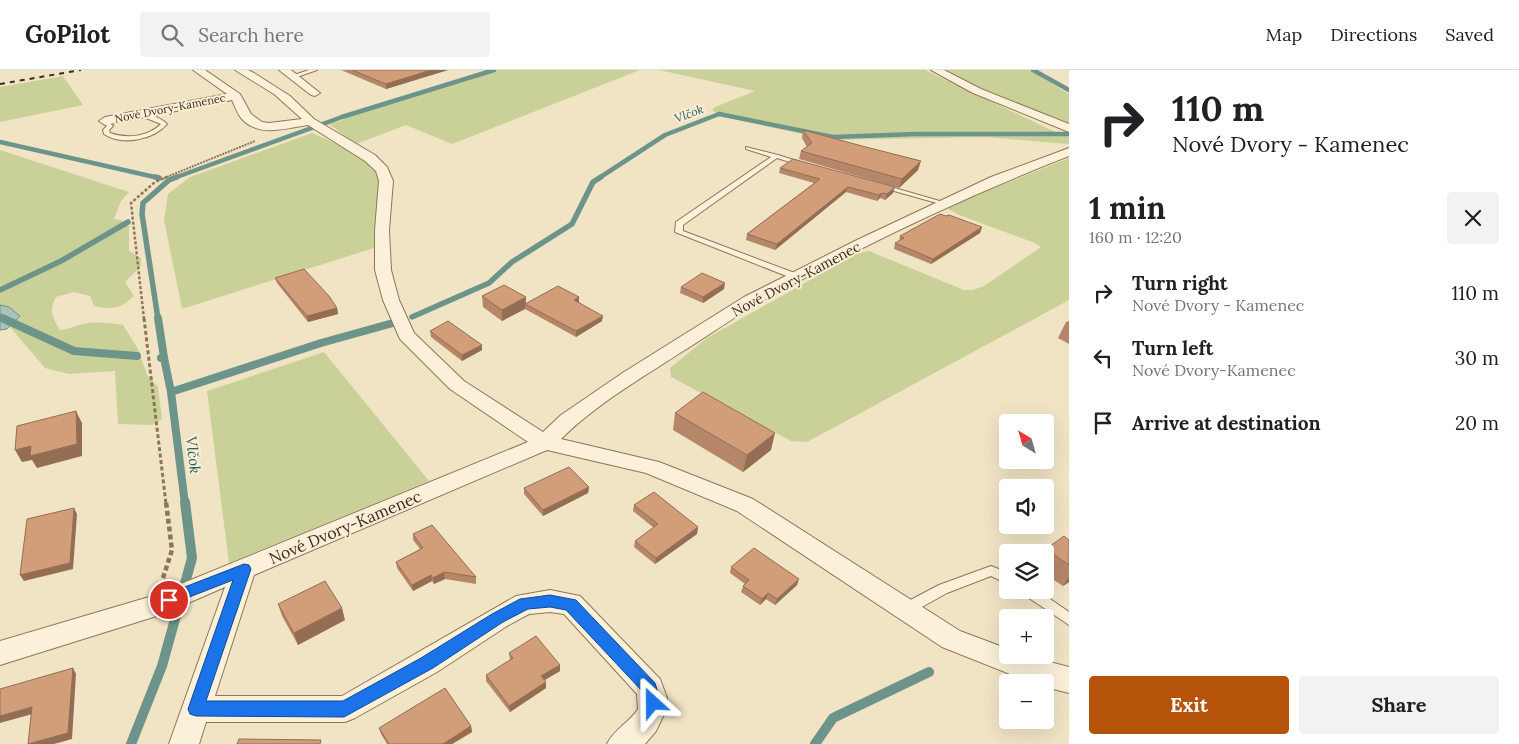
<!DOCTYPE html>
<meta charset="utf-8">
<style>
body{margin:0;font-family:Lora,serif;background:#f2f2f2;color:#202124;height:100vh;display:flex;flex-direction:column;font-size:19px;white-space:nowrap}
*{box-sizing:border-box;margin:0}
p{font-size:16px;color:#757577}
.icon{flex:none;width:28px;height:28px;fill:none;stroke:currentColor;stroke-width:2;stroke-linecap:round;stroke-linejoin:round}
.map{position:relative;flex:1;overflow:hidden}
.panel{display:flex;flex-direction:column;background:#fff;width:450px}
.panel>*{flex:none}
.top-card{background:#fff;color:#202124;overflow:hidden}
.needle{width:32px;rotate:323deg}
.buttons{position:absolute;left:999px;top:344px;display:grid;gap:10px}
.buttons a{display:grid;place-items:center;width:55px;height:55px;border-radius:5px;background:#fff;box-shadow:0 5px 20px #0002;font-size:25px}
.pin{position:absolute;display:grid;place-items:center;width:42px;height:42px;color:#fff;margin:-21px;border:2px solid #fff;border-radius:50%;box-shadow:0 1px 5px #0007}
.me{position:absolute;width:55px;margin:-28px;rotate:336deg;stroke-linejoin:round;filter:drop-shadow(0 0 4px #0008)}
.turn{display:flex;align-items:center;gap:18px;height:105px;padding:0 20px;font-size:22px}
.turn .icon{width:65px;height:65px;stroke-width:2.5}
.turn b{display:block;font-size:35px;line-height:42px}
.round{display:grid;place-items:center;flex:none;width:52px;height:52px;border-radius:5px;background:#f2f2f2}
.headline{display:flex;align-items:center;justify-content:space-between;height:85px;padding:0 20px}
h1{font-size:30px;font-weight:700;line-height:38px}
.button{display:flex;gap:10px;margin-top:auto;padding:10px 20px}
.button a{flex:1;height:58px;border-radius:5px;background:#b45309;color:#fff;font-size:20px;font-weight:700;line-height:58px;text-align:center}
.button a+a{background:#f2f2f2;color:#202124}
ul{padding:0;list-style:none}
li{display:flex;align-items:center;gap:15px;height:65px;padding:0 20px}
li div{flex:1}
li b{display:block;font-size:19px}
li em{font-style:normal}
header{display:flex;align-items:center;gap:30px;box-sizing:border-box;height:70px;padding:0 25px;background:#fff;border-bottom:1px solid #e0e0e0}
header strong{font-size:24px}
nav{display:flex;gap:28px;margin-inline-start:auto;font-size:18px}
.search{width:350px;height:45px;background:#f2f2f2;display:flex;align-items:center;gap:12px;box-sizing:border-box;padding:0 18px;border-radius:5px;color:#757577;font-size:19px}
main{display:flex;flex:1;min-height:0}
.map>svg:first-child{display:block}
</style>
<header>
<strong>GoPilot</strong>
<div class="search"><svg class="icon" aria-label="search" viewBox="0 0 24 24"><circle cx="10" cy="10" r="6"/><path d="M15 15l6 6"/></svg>Search here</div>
<nav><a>Map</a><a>Directions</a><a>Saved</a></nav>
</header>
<main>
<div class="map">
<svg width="1069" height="674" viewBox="0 0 1069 674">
<rect width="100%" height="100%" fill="#f1e4c5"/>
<g fill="#cad198">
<path d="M488,0h152l-188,74 -46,-19 -50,19 -27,-20 17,-5 -9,-3z"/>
<path d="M659,0h266l128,61 16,5v8l-83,-7 -158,3 -107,-24 -9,-6 3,-3 40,-16z"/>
<path d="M943,0h87l39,24v30l-75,-30z"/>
<path d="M63,6l20,29 -83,17v-35z"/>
<path d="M312,63c22,10 61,23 68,48 3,10 -3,53 -3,66l-195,62 -18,-89 4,-26 22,-17z"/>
<path d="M0,80l129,42 -8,9 -7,18 7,1 8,6v25l12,7v8l-16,16 9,14c-13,13 -23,14 -40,10l-4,-10 -16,-4 -18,5c-7,13 -4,20 4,33 10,-1 14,-4 23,-6 13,-3 28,-1 40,1l15,24 9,26 11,12 4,32 -10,6 -34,-1 -3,-53 -46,3 -24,-6 -41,-48 -4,-1z"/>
<path d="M1069,88v142l-262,142 -16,-1 -120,-64 -1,-9 37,-30 151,-85 11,-2 95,39h9l11,-4 57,-39 -6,-4 -76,-28 -11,-6 6,-5z"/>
<path d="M324,282l105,129 -200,82 -22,-172z"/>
</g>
<path fill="#a7c5bc" stroke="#6d948a" d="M0,235l9,2 11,9 -13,13 -7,1z"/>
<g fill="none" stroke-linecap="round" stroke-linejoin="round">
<g stroke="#6d948a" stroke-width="4.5">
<path d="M1033,0l36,20"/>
<path d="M0,72l159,36"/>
<path d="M174,108l168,-61 152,-47"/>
<path d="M599,108l66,-43 54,-21 114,23 83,-3h153"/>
</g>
<g stroke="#6d948a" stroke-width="5.5">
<path d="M155,107l4,1"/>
<path d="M0,220l61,-29 67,-39"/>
<path d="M0,247l5,2"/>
<path d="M412,247l77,-34 23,-21 60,-38 21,-42 8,-5"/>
<path d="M158,249l-16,-105 1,-11 26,-23 8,-3"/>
</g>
<g stroke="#6d948a" stroke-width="8">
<path d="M2,248l72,33 63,5"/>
<path d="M158,248l6,40"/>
<path d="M161,288h3l7,34 14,112"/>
<path d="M171,322l150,-49 72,-20"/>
</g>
<g stroke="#6d948a" stroke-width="10">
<path d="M131,674l31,-78 30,-108 -7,-56"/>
<path d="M815,674l18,-26 96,-46"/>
</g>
<g stroke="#8e755a" stroke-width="2">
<g id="service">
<path d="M309,0h8l-23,8 -3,-2z"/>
<path d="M143,41c6,3 20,8 24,13 -14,16 -45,22 -63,10l-1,-4 4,-4 -5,-5 3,-2 8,7 -4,4 1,3c17,6 38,4 51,-9l-15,-6 -6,-5z"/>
<path d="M746,77l32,8 28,9 -3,2 -26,-8 -94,67v6l117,44v4h-6l-119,-47 1,-10 95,-65 -25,-8z"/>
<path d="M880,115h4l66,19 -6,1 -64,-18z"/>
<path d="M991,496l17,7v11l-17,-8 -44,17 -36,20 -5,1 -5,-1 -1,-4 1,-4 38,-20z"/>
<path d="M1021,520h16l32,22v13l-46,-31z"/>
</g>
</g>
<g stroke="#8e755a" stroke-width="2">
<g id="minor">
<path d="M193,0h12l35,24 11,20 11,8 7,1 33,-4 -28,-25 -39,-24h13l6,3 36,23 24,23 61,36 12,12 6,14 -4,49 2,40 8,30 15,33 50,48 79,51 18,-17 63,-43 120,-75 113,-57 134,-63 78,-29v8c-107,42 -212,92 -312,148 -26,15 -51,33 -77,49 -40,26 -85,52 -119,86l98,23 94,37 207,132 48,18v6h15l46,12v26l-24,-6v-5h-15l-88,-35 -205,-136 -91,-38 -99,-23 -293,125 -39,121h127l174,-100 34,-6 30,6 80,83 7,19 -1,12 -10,21 -11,13h-38c7,-15 22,-21 31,-35l-1,-15 -73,-80 -14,-2 -21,2 -22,12 -70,46 -82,46 -10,4h-139l-7,22h-30l56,-157 -62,27 -163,51v-24l149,-44 379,-155 -78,-53 -50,-50 -17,-39 -8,-30v-40l4,-49 -3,-10 -11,-10 -57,-36c-22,3 -50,13 -67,-7 -4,-5 -6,-12 -9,-18l-127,25 -6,-4 6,-4 122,-23z"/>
<path d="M279,0h12l29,23 -5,3 -4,-1z"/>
<path d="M931,0h13l37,19 88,35v8l-96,-39z"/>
</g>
</g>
<path stroke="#8e755a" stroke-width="2" stroke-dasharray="2 1" stroke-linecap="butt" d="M164,108l91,-37"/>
<path stroke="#8e755a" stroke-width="2.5" stroke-dasharray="3 2" stroke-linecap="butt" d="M144,249l-13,-116 24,-21 12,-5"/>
<path stroke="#8e755a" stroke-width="3" stroke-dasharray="4 2.5" stroke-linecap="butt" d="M144,248l22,186"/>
<path stroke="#8e755a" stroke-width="4.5" stroke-dasharray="5 3" stroke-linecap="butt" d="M163,508l9,-28 -6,-48"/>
<use href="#service" fill="#fbf1da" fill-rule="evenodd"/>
<use href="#minor" fill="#fbf1da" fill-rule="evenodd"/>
<path stroke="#3d2d1e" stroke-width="2" stroke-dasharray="5 5" stroke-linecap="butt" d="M0,14l81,-14"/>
</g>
<g fill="#b58768">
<path d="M341,0h107l-62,19z"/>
<path d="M803,60l115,40 -19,18 -100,-29 2,-8 6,-4 -5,-9z"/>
<path d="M780,98l113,25 -8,7 -5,-2 -3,3 -31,-9 -71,58 -29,-10 1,-6 67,-51 -35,-10z"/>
<path d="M982,157l-2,6 -49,31 -37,-15 1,-6 4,-1 1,-6z"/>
<path d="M275,208l62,30 1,6 -30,8 -31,-39z"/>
<path d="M681,217l43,2 -21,14 -23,-10z"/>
<path d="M482,226l44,1v6l53,-1 23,19 -26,16 -51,-28 -23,12 -19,-14z"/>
<path d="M1069,251v23l-11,-6 8,-16z"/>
<path d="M430,261l52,14v5l-20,11 -31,-24z"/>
<path d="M675,343l96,37 -28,22 -70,-42z"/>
<path d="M589,417l-1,6 -45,23 -19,-22v-6z"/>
<path d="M634,435l64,22 -1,7 -42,30 -21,-17 1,-6 19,-13 -21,-17z"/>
<path d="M413,464l63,43v7l-31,-5 -11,5 -2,-3 -19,10 -16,-23 -1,-6 24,-13 -7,-9z"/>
<path d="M1069,470v42l-6,4 -18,-12v-22h-2l3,-3z"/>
<path d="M731,497l66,18 -22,20 -9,-6 -6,6 -19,-13 2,-6 2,-2 -15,-11z"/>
<path d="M278,534l67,16 -47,25 -16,-29z"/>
<path d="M509,583l51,18 -15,9 1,8 -36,24 -24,-31v-6l24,-15z"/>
<path d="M471,656l1,6 -20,12h-65l-6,-10 -2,-6z"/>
</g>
<g fill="#936e55">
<path d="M431,0h17l-62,19v-5z"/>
<path d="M921,91l-3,9 -19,18 3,-9z"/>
<path d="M848,117l-2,5 -71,58 2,-6z"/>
<path d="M895,117l-2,6 -8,7 2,-6z"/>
<path d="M882,123l-2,5 -3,3 2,-6z"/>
<path d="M982,157l-2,6 -49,31 2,-5z"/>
<path d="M725,213l-1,6 -21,14v-6z"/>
<path d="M526,227l-1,12 -23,12v-11z"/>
<path d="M579,227v6l-5,-3z"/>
<path d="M337,238l1,6 -30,8 -1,-6z"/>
<path d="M603,246l-1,5 -26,16v-6z"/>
<path d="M482,275v5l-20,11v-6z"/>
<path d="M76,341l6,12v33l-45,12 -5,-8 -10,2 -7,-12 16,-4z"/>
<path d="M775,363l-4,17 -28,22 4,-17z"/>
<path d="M589,417l-1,6 -45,23v-6z"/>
<path d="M74,438l3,6 -4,55 -49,12 -4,-6z"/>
<path d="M698,457l-1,7 -42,30 1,-6z"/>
<path d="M444,502l1,7 -11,5 -1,-6z"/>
<path d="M431,505l1,6 -19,10 -1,-6z"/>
<path d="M1069,507v5l-6,4z"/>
<path d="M799,509l-2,6 -22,20 2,-6z"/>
<path d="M768,523l-2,6 -6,6 2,-6z"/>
<path d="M342,538l3,12 -47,25 -4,-12z"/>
<path d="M560,595v6l-19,11v-6z"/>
<path d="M73,598l3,6 -4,65 -18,5h-24z"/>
<path d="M546,612v6l-36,24 -1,-6z"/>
<path d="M32,637l4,6 -36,10v-7z"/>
<path d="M471,656l1,6 -20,12h-9z"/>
</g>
<g fill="#d29d79" stroke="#936e55">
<path d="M352,0h79l-45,14z"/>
<path d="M803,60l59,16 59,15 -19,18 -101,-28 11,-8z"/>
<path d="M793,89l102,28 -8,7 -5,-1 -3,2 -31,-8 -71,57 -30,-10 73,-55 -40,-11z"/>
<path d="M940,144l6,2 3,-1 33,12 -49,32 -38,-16 9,-5 -4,-2z"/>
<path d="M304,199l25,27 8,12 -30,8 -32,-38z"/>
<path d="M702,203l23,10 -22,14 -22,-10z"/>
<path d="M504,215l22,12 -24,13 -20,-14z"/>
<path d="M558,216l21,11 -5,3 29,16 -27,15 -51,-27z"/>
<path d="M448,251l34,24 -20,10 -32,-24z"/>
<path d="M703,322l72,41 -28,22 -72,-42z"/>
<path d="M76,341l1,33 -47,12 1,-10 -16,4 2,-24z"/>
<path d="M569,397l20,20 -46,23 -19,-22z"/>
<path d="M654,422l44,35 -42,31 -21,-17 23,-17 -24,-19z"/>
<path d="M74,438l-4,55 -50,12 7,-56z"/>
<path d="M432,455l44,52 -32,-5 -11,6 -2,-3 -19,10 -16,-23 27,-14 -10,-14z"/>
<path d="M1064,466l5,4v25l-23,-16z"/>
<path d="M754,478l45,31 -22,20 -9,-6 -6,6 -19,-13 6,-6 -18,-13z"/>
<path d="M325,511l17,27 -48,25 -16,-29z"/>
<path d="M536,566l24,29 -19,11 5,6 -37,24 -23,-31 27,-17 -4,-5z"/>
<path d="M73,598l-5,65 -40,11 4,-37 -32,9v-27z"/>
<path d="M445,618l26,38 -28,18h-54l-10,-16z"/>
<path d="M239,669l82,1 -1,4h-83z"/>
</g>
<path fill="#1a73e8" stroke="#114b97" d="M244,494l5,1 2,4 -45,132h137l78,-43 71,-44 28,-15 30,-4 26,5 79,83 6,20 -2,6 -6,2 -6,-2 -5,-18 -76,-81 -16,-3 -22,2 -25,13 -70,46 -89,49 -148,-1 -6,-2 -2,-5 45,-129 -64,25 -5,-1 -2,-4 2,-5z"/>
<g text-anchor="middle" stroke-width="4" stroke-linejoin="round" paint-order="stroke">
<g font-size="11" fill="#3d2d1e" stroke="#f8eed6">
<text transform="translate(170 38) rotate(-11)" y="4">Nové Dvory-Kamenec</text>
</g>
<g font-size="12" font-style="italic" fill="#2d5e5b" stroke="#f8eed6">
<text transform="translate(689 44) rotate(-21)" y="4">Vlčok</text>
</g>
<g font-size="14" fill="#3d2d1e" stroke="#f8eed6">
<text transform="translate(796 209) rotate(-28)" y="5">Nové Dvory-Kamenec</text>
</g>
<g font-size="15" font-style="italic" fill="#2d5e5b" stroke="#f8eed6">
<text transform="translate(193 385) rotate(83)" y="5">Vlčok</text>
</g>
<g font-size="16" fill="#3d2d1e" stroke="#f8eed6">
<text transform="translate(345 457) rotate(-23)" y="6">Nové Dvory-Kamenec</text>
</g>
</g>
</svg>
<div class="buttons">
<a><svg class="needle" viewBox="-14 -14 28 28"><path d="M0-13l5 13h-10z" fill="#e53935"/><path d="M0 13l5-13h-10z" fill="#757577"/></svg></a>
<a><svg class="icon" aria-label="sound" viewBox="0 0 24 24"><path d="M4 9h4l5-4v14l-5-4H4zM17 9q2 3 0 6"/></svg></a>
<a><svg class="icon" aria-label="layers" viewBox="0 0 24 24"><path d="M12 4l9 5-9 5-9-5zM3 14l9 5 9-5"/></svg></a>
<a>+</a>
<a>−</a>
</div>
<div class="pin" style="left:169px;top:530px;background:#d93025"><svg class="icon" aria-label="arrive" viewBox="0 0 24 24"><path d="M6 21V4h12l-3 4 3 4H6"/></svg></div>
<svg class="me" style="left:653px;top:633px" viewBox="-20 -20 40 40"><path d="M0-17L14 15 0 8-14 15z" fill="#1a73e8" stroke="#fff" stroke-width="4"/></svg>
</div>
<section class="panel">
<div class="top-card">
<div class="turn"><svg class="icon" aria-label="right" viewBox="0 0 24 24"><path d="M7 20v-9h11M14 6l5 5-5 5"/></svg><div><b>110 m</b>Nové Dvory - Kamenec</div></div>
</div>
<div class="headline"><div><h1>1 min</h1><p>160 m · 12:20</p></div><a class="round"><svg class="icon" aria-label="close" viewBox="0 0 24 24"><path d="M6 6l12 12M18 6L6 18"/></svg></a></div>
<ul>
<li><svg class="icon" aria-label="right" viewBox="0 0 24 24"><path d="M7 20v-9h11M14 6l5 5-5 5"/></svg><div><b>Turn right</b><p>Nové Dvory - Kamenec</p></div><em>110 m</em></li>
<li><svg class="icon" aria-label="left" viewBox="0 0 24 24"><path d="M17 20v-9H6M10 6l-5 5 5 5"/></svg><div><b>Turn left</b><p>Nové Dvory-Kamenec</p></div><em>30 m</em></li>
<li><svg class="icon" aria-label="arrive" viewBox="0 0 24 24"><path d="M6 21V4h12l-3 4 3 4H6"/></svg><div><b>Arrive at destination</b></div><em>20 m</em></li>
</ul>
<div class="button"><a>Exit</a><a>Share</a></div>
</section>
</main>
